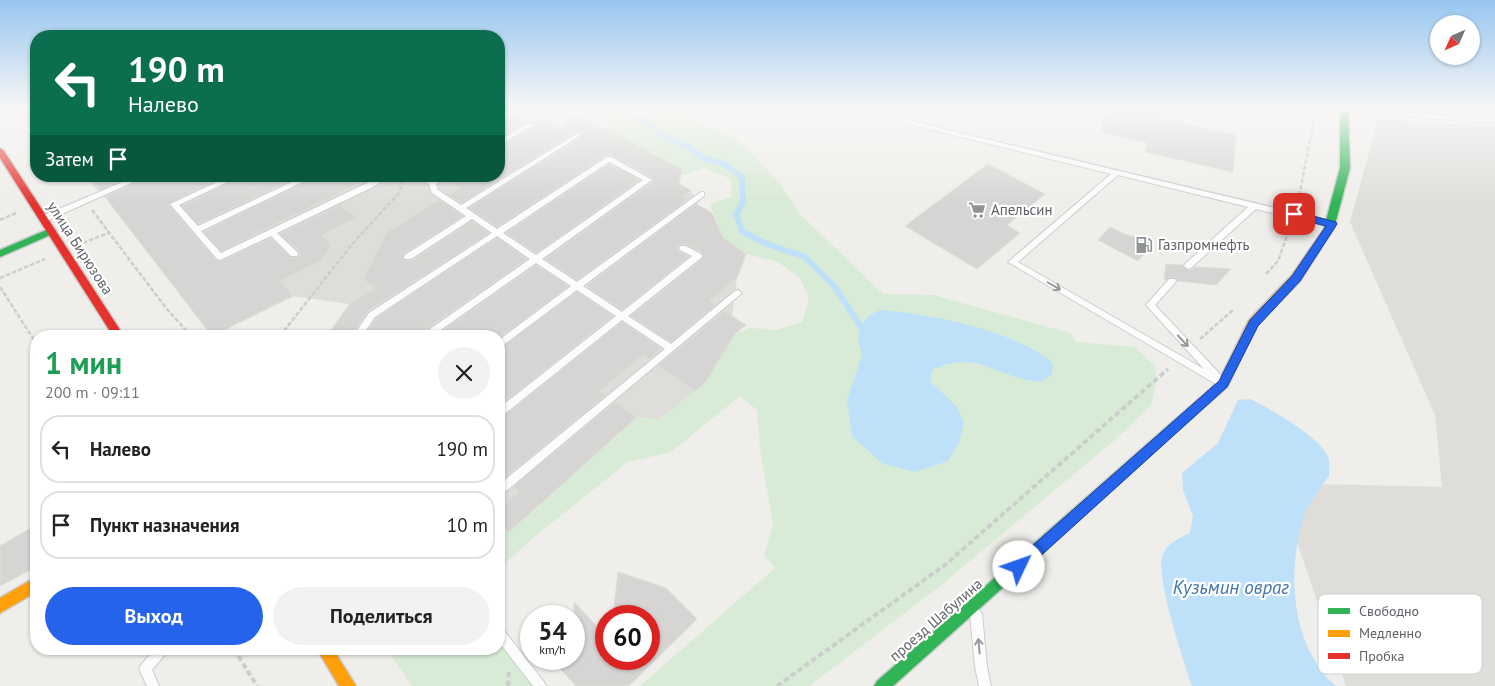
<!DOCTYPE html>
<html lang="ru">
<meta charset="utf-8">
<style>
body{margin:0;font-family:"PT Sans",sans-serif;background:#f2f2f2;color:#222;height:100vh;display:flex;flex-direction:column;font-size:19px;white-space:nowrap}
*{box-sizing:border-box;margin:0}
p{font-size:16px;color:#767676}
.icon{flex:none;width:28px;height:28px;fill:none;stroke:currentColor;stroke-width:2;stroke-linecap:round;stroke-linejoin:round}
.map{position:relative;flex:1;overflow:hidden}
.panel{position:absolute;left:30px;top:330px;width:475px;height:325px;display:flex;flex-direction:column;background:#fff;border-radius:20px;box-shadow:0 1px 4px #0004}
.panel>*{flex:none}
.hud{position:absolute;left:30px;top:30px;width:475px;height:152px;border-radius:20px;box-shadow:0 1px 4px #0004;background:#0b6e4f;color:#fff;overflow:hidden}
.needle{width:32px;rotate:225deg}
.buttons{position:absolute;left:1430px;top:15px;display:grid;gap:10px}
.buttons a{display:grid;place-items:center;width:50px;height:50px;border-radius:50%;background:#fff;box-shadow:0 1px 4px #0004;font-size:25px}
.speed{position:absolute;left:520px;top:605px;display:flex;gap:10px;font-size:25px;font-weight:700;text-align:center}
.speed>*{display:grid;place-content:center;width:65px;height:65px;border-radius:50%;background:#fff;box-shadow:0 1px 4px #0004;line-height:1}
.speed small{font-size:12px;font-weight:400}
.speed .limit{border:8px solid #d22;background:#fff;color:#111}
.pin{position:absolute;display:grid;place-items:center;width:42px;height:42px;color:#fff;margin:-21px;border-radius:10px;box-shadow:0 2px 8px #0006}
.me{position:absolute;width:55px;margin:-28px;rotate:48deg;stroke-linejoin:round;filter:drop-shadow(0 0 4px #0008)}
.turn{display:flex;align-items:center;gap:18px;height:105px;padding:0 15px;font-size:22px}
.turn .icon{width:65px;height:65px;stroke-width:2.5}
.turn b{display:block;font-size:35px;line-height:42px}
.then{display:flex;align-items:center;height:48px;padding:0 15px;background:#0003;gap:10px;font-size:19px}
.round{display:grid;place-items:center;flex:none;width:52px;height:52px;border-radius:26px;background:#f2f2f2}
.overview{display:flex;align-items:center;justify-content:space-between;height:85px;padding:0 15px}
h1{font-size:30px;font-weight:800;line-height:38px;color:#1e9e55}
.cta{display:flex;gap:10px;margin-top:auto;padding:10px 15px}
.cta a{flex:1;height:58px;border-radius:30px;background:#2563eb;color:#fff;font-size:20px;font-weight:800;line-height:58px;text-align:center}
.cta a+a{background:#f2f2f2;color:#222}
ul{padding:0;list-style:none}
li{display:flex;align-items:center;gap:15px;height:68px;margin:0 10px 8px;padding:0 5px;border:2px solid #e0e0e0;border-radius:20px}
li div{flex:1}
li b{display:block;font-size:19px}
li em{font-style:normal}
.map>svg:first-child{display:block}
</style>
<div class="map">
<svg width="1495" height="686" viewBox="0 0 1495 686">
<rect width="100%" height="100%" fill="#efeeea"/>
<g fill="#dfddda">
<path d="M516,114l11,7h21l11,6 19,-12 104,54 -3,15 12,6 8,16 13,7 11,25 23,16 -9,24 -5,38 14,9 -11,9 -29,47 -11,10 -36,29 -22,-3 -128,115 -10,-9v-187h-172l22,-32 -56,-8 -81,40 -103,-135 -26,-25h416v-52z"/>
<path d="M1378,119l117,8v559h-149l-69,-203 165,4 -7,-72 -85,-193z"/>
</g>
<g fill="#d8ebd6">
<path d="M588,108h93l20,17 27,9 17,12 34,36 20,31 84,81 50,1 137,38 6,9 59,5 21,20v17l-5,21 -35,34 -177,148 -130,99h-169l135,-118 -11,-13 9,-31 -13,-74 -3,-40 -17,-14 -69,56 -43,10 -94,75 -35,32v-41l10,4 128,-115 22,3 47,-39 29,-47 14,-6 27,2 26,-8 7,-23 -9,-21 -22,-16 -32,-8 -23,-16 -13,-34 21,-7v-18l-28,-11 -18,7 -4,-1 -72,-43 -3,-13z"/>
<path d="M499,633l41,53h-128l-25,-37h112z"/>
</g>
<g fill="#bfe0f9">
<path d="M880,310c51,4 134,20 173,53l-1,11 -11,8c-43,-3 -64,-34 -109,-12l-2,11 27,26 7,16 -5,20 -11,18 -33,11 -32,-8 -31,-28 -5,-36 15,-45 -4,-17 3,-11 7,-11z"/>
<path d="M1250,399c19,9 70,38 78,58 2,5 1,14 1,19 -10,14 -22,29 -27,46 -15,54 -10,126 34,164h-144c-8,-23 -38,-113 -29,-132 6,-12 16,-16 27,-21l3,-17 -10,-26 -1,-17 36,-30 20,-43z"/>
</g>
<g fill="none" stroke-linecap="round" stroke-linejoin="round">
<path stroke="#bfe0f9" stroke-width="6" d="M625,108l39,28 24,11 17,12 19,5 18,13 1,26 -7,11 6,17 20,11 43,15 30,30 26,40"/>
</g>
<g fill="#d6d5d3" stroke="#deddd9">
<path d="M1107,108h53l-2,10 78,17 -3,37 -88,-20 2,-9 -46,-11z"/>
<path d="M516,114l12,8 -29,16v-14z"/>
<path d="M578,115l104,54 -3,15 12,6 -9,7 6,2 -111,81 -32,-21 108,-77v-4l-41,-23h-6l-109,72 -28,-19 112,-70v-6l-4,-1 -116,72 -12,-8 11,-7 -14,-9 2,-3h51v-29l34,-19 1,-3 4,2 10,-6 11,6z"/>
<path d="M609,164l30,16 -103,73 -30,-20z"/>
<path d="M988,164l57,30 -38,31 13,8 -43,36 -72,-43z"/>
<path d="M90,176h42l-32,14z"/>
<path d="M149,176h76l-57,28 48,56 3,2 52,-24 19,19 7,1 3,-3 -1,-4 -19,-17 61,-29 15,13 -34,17 9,10 -9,15 -42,21 13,15 -81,40 -107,-139z"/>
<path d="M242,176h58l-102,48 -16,-18z"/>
<path d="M317,176h57l-153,75 -17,-19z"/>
<path d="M440,200l23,16 -59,37 -1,7 9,1 60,-40 17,12 -121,78 -17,25h-24l23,-32 25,-16 -12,-9 24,-47z"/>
<path d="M696,204l16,9 11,25 23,16 -9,24 -28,23 6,4 -44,37 -40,-26 71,-57v-7l-15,-8 -9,1v6l11,5 -67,54 -36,-24z"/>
<path d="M1110,227l19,9 9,1 15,7 -15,17 -40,-21z"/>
<path d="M497,238l30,21 -105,73 -2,4h-56l12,-18z"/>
<path d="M1166,264l16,1 7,6 6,-4 36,2 -15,16 -38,-4 -3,-4 -11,3z"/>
<path d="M536,265l32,21 -69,52 -64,-2z"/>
<path d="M577,292l36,24 -114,90v-57z"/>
<path d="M724,311l22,14 -11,9 -29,47 -11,10 -37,-25z"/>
<path d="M622,322l40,27 -13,10 -6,-4 -43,36 6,4 -103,84 -4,-4v-56l4,-2z"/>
<path d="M615,402l22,15 -128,115 -10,-9v-14l20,-17 -6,-5z"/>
<path d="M36,525v42l-36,19v-40z"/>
<path d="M618,572l48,16 31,31 -68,67h-53l-24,-27h22v-57l32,34v23h43v-43h-36z"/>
</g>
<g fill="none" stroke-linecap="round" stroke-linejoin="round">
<g stroke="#cbcccc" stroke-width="2">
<g id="lane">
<path d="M844,108h13c158,38 316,76 473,113l4,3 -4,3 -74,-18 -65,59 -3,1 -4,-3 1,-2 63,-57 -130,-32 -100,87 186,107 -58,-64 23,-26h6l1,2 -1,2 -20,22 64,68 2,3 -1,2 6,5 -2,3 -3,1 -213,-125 103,-88z"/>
<path d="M1343,108l152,11v4l-151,-11 -3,-2z"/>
<path d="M530,123l2,1v2l-33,19v-5z"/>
<path d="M578,133l2,1v2l-114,72 31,21 110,-72h4l41,23 -110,79 35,23 124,-90h3v4l-121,90 39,26 70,-56 -12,-6 -1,-2 1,-2h6l15,8 1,2 -1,2 -73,58 43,28 64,-53 3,-1 4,3 -237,199 -6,1v-10h2l164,-134 -43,-29 -120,96 -3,1v-9l117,-92 -39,-26 -75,56 -3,1v-7l72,-54 -35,-23 -104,73h-10l1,-2 107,-75 -33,-23 -122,81 -13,19h-9l16,-23 123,-80 -20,-14 -61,40h-6l-1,-2 1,-2 61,-39 -34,-23 -3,-9 -10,-8h8l5,4 6,-4h8l-10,8 2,6 23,15zM609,162l34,18 -107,75 -33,-22z"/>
<path d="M137,176h10l-101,45h-3l-4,-2 1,-2z"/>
<path d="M230,176h10l-61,29 19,21 107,-50h10l-114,55 20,22 150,-72 7,-5h8l-9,9 -100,48 20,19 1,2 -1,2h-6l-20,-20 -51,24 -3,-1 -47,-55z"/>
<path d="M976,609l4,1 2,4 5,53 4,19h-12l-4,-19 -5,-53 2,-4z"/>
<path d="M499,627l4,2 41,53 2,4h-13l-34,-44z"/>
<path d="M155,649h13l-2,4 -14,17 7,16h-12l-8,-17 2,-4z"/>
</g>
</g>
<g stroke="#cacacb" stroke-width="3">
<g id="fast">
<path d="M1340,108h8l2,60 -16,60 -5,3 -5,-3 16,-60z"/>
<path d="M51,228l5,3 -1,2 -55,24v-7z"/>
<path d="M1188,410l4,2 2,3 -2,3 -299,268h-19l3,-5 307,-269z"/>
</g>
</g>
<g stroke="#cacacb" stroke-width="3">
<g id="slow">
<path d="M1329,225l5,3 -34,53 -43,44 -30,62 -35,31 -4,2 -4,-2 -2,-3 2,-3 35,-31 30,-61 43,-45 34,-49z"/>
<path d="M36,577v15l-36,21v-15z"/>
<path d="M317,649h16l23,37h-17z"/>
</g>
</g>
<g stroke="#cacacb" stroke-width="3">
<path id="jam" d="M0,148l4,3 120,185h-11l-113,-178z"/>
</g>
<g stroke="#cacfcc" stroke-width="2.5" stroke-dasharray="4.5 2" stroke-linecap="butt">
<path d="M1298,202l18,-94"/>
<path d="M92,210l74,98 25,28"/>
<path d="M0,220l16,-7"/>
<path d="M83,243l25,-10"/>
<path d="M1266,274l12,-13 12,-34"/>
<path d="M0,278l45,-19"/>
<path d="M0,287l36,56"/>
<path d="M280,336l73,-93 46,-50 6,-17"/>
<path d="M1200,339l33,-29"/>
</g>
<g stroke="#cacfcc" stroke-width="4" stroke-dasharray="5.5 3" stroke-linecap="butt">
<path d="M234,649l23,37"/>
<path d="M508,686l1,-14"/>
<path d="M777,686l168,-121 223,-196"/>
</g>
<use href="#lane" fill="#fdfcfc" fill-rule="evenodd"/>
<use href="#fast" fill="#30b455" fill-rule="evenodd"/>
<use href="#slow" fill="#ff9f0a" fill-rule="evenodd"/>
<use href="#jam" fill="#e5322d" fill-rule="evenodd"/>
</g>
<defs><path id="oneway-shaft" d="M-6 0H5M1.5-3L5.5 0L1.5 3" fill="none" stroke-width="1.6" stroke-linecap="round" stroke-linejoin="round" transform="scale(1.25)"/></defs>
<g stroke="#96999c">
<use href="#oneway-shaft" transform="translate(1054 286) rotate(30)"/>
<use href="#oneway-shaft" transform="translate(1183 341) rotate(47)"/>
<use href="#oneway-shaft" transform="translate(979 646) rotate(-95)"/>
</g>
<linearGradient id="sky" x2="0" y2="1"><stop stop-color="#97c6ef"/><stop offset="0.53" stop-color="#f8f7f6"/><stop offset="1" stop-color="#f8f7f6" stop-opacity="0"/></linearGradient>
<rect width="1495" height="204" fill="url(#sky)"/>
<path fill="#2563eb" stroke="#184099" d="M1294,211l42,11 1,2 -37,57 -42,45 -31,61 -203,184 -5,2 -5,-2 -2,-4 2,-5 205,-181 31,-61 42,-44 34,-50 -36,-9 -1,-3z"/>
<defs>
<g id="supermarket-bare" transform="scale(1.35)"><path d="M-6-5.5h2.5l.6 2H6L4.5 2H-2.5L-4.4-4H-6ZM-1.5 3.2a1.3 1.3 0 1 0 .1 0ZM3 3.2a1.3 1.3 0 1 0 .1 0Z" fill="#919496" stroke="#fff" stroke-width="2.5" paint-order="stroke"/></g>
<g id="fuel-bare" transform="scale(1.35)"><path d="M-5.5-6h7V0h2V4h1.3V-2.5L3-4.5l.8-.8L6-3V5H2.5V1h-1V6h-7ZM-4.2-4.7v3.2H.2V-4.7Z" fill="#919496" stroke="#fff" stroke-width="2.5" paint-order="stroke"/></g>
</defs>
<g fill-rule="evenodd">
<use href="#supermarket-bare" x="977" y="210"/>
<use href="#fuel-bare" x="1144" y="245"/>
</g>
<g text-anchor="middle" stroke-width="4.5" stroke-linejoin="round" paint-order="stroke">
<g font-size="15" fill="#5f6368" stroke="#fff" text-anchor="start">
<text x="991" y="215">Апельсин</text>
<text x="1158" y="250">Газпромнефть</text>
</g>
<g font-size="15" fill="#5f6368" stroke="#fff">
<text transform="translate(80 248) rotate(57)" y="5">улица Бирюзова</text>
<text transform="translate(936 620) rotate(-41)" y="5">проезд Шабулина</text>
</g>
<g font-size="19" font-style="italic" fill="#4174aa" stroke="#fff">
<text x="1231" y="594">Кузьмин овраг</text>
</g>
</g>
<rect x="1318" y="594" width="164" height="80" rx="8" fill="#fff" stroke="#cfd0d2" stroke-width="1"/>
<rect x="1328" y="608" width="22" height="6" fill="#30b455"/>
<rect x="1328" y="630" width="22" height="7" fill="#ff9f0a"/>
<rect x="1328" y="653" width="22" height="6" fill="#e5322d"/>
<g font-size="14" fill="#5f6368">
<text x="1359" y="616">Свободно</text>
<text x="1359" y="638">Медленно</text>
<text x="1359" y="661">Пробка</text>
</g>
</svg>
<div class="buttons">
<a><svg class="needle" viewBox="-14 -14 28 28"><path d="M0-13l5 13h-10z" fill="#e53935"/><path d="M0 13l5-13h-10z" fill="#767676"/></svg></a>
</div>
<div class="speed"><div>54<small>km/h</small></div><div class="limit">60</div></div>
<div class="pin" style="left:1294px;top:214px;background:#d93025"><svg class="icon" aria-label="arrive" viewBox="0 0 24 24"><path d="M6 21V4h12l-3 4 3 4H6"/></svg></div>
<svg class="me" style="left:1019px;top:567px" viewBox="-20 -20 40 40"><circle r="19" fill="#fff"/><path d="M0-13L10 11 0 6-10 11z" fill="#2563eb"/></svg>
<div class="hud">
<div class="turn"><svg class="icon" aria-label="left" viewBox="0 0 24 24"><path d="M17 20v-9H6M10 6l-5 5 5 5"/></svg><div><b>190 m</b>Налево</div></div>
<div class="then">Затем<svg class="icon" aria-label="arrive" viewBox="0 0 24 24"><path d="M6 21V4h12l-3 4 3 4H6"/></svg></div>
</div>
<section class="panel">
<div class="overview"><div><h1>1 мин</h1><p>200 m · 09:11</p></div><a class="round"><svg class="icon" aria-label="close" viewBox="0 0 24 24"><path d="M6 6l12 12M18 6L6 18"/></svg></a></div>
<ul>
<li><svg class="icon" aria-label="left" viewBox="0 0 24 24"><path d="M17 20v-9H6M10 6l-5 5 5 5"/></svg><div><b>Налево</b></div><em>190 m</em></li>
<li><svg class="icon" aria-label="arrive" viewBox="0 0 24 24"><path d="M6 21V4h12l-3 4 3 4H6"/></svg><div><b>Пункт назначения</b></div><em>10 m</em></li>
</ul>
<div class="cta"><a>Выход</a><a>Поделиться</a></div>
</section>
</div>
